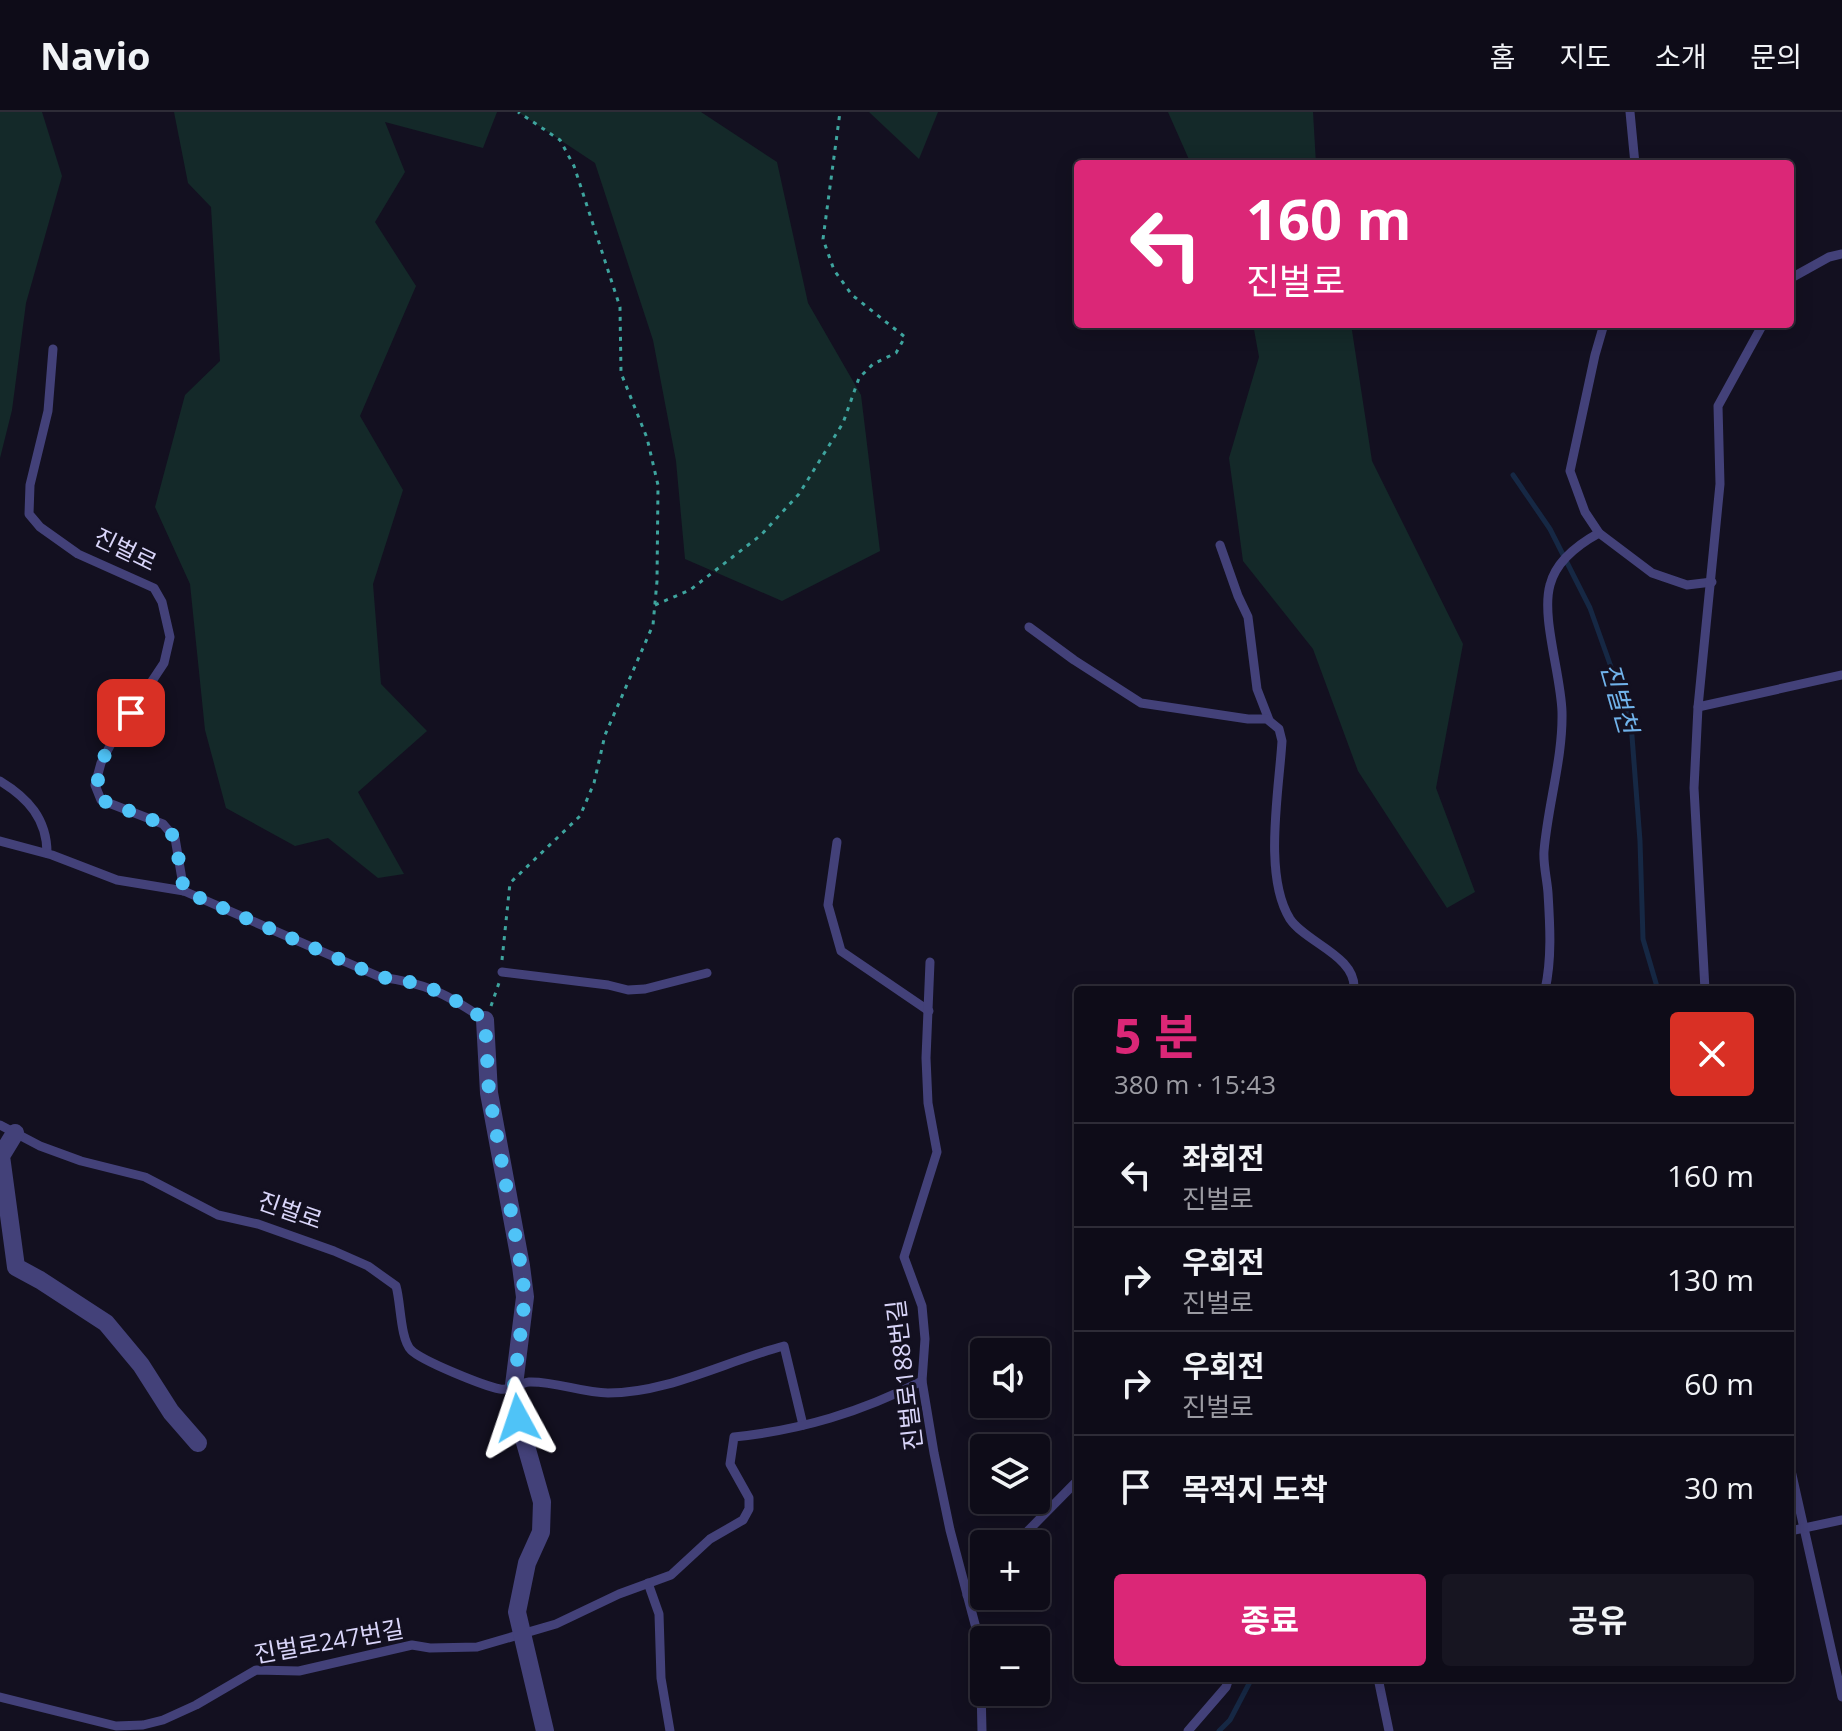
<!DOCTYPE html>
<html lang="ko">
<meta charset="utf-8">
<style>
body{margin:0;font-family:"Open Sans","Noto Sans KR",sans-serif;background:#171521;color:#f1f3f6;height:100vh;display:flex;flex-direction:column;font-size:30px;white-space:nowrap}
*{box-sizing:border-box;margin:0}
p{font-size:26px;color:#9b9ba2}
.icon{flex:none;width:44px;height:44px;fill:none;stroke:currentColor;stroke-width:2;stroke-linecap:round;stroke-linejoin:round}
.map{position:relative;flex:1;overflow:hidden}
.drawer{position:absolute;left:1074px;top:874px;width:720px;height:696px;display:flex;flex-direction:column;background:#0e0c18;border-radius:8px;box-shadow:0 4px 20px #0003,0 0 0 2px #2e2c37}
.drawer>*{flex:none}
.top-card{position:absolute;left:1074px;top:48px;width:720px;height:168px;border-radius:8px;box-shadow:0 4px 20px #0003,0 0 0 2px #2e2c37;background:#db2777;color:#fff;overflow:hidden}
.buttons{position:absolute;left:970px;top:1226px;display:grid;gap:16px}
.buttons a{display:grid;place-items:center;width:80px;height:80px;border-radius:8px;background:#0e0c18;box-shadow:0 4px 20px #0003,0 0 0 2px #2e2c37;font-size:40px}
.pin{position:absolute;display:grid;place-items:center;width:68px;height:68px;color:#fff;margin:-34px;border-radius:16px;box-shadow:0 4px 12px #0006}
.me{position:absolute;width:88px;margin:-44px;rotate:355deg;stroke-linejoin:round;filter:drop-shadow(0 0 6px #0008)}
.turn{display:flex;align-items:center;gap:28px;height:168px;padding:0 40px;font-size:36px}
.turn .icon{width:104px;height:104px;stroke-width:2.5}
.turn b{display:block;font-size:56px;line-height:68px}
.round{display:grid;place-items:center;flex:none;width:84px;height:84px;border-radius:8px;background:#171521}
.headline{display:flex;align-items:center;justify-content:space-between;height:136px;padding:0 40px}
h1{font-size:48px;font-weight:700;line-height:60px;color:#db2777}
.action{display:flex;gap:16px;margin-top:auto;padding:16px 40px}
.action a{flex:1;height:92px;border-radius:8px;background:#db2777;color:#fff;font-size:32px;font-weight:700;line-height:92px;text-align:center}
.action a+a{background:#171521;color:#f1f3f6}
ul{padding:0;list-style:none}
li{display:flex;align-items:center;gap:24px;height:104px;padding:0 40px;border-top:2px solid #2e2c37}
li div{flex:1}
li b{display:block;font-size:30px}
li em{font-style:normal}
header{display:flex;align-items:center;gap:48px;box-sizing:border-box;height:112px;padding:0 40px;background:#0e0c18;border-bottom:2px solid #2e2c37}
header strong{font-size:38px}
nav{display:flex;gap:44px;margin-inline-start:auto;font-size:28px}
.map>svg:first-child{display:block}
</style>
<header>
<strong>Navio</strong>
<nav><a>홈</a><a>지도</a><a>소개</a><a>문의</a></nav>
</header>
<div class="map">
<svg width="1842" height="1619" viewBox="0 0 1842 1619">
<rect width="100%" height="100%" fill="#131020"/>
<g fill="#142929">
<path d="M0,0h42l20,64 -36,127 -14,107 -12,48z"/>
<path d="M174,0h323l-14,36 -98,-26 20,50 -30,50 41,64 -56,130 43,74 -30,94 8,100 46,47 -69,61 46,82 -26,4 -50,-40 -33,8 -69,-38 -21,-78 -15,-146 -35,-77 30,-112 35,-34 -9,-154 -23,-24z"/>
<path d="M518,0h183l76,50 31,141 53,92 19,156 -98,50 -97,-42 -9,-98 -23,-121 -58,-177z"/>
<path d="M869,0h69l-19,47z"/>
<path d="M1168,0h145l3,52h-125z"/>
<path d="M1253,212h98l21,137 91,183 -27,144 39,104 -28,16 -89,-137 -45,-122 -70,-88 -14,-103 30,-101z"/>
</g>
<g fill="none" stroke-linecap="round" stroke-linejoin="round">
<g stroke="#162844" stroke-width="5">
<path d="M1513,363l37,54 40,79 41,115 9,118 3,98 15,51"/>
<path d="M1219,1619l11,-11 22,-42"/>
</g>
<g stroke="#3ea49e" stroke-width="3" stroke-dasharray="4 6" stroke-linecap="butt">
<path d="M655,493l35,-15 71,-55 38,-41 44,-71 16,-45 14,-14 23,-11 9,-16 -53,-42 -18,-25 -11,-31 17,-127"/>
<path d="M502,848l8,-77 70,-67 14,-33 11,-48 48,-110 4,-44 1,-96 -11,-47 -26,-65 -1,-66 -46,-141 -14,-26 -42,-28"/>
<path d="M491,894l8,-23"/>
</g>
<g stroke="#434179" stroke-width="9">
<path d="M1630,0l5,52"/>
<path d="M1790,170l3,-5 36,-20 13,-3"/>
<path d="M53,237l-5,62 -18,74 -1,29 11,13 38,27 76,34 8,14 8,35 -6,26 -51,77 -12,23 -6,22 6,15 62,24 12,14 9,53"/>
<path d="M1599,421l53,40 35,12 25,-3"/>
<path d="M1220,433l18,51 10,21 9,72 12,31"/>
<path d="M1029,515l45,33 67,43 107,16h19l12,10 3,12c-3,50 -19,135 8,178 16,24 67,37 64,71"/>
<path d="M1698,595l144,-32"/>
<path d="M0,669c28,17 47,38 47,72"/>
<path d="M0,729l52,14 65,25 67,11 196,86c46,6 67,17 105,43"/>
<path d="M837,730l-9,63 13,46 88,60"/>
<path d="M930,850l-4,96 2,45 9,49 -33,105 18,49 3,33 -3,42 12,72 16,77 30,113 2,88"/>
<path d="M502,860l106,13 20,5 17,-1 62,-16"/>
<path d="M1545,878c7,-31 5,-65 3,-97 -1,-14 -5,-29 -4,-42 4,-47 19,-93 18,-139 -1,-37 -21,-95 -12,-127 6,-24 29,-41 49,-52l-14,-21 -15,-41 25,-116 9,-31"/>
<path d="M1705,878l-11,-202 4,-81 22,-223 -2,-78 45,-82"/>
<path d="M0,1013l40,21 41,15 64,16 73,38 40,9 76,27 34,15 28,20c5,17 4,52 15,64 11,11 73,36 89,39 11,2 19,-6 29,-7 26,-1 53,11 79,11 60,0 118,-32 176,-47l19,79"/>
<path d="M1790,1354l52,231"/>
<path d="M1790,1419l52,-11"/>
<path d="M1015,1432l63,-64"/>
<path d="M648,1471l11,31 2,64 9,53"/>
<path d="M967,1483l17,-18"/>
<path d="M1378,1566l11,53"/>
<path d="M0,1585l116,29 27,-1 20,-5 33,-15 60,-35 43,1 113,-26 18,3 47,-1 79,-23 63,-30 52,-19 39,-36 33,-19 6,-11v-11l-19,-34 4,-27c68,-7 127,-25 188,-56"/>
<path d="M1188,1619l38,-44 3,-9"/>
</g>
<g stroke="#434179" stroke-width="18">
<path d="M485,908l4,73 32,173 4,31 -11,88 4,33 24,84 -1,30 -14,31 -10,49 28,119"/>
<path d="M15,1021l-14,23 15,111 24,13 66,43 35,42 30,47 27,31"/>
</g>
</g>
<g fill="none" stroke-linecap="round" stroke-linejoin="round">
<path stroke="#4fc3f7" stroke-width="14" stroke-dasharray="0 25.2" d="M131,601c-17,26 -42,56 -30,87l62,24 12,14 9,53 196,86c48,6 66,16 105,43l4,73 32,173 4,31 -11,88 4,33"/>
</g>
<g text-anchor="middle" stroke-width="6" stroke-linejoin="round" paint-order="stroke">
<g font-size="24" fill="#d9d5f9" stroke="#131020">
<text transform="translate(125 438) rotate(26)" y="8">진벌로</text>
<text transform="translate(290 1099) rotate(19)" y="8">진벌로</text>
<text transform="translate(905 1263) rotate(-97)" y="8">진벌로188번길</text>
<text transform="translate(329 1530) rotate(-10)" y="8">진벌로247번길</text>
</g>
<g font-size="26" font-style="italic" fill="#71b3eb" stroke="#131020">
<text transform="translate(1619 586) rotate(74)" y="9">진벌천</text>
</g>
</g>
</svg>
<div class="buttons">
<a><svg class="icon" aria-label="sound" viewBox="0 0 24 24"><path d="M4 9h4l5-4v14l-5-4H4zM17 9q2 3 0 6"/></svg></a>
<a><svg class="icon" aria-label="layers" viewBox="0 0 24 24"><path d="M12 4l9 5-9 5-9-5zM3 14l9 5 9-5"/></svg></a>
<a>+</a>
<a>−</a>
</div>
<div class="pin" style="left:131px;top:601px;background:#d93025"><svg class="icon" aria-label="arrive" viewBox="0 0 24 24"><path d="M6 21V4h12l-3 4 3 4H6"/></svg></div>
<svg class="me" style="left:518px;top:1306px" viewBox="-20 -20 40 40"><path d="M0-17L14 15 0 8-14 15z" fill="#4fc3f7" stroke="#fff" stroke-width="4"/></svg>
<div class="top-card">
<div class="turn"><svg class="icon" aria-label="left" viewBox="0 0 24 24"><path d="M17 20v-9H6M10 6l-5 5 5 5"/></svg><div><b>160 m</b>진벌로</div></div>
</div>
<section class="drawer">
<div class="headline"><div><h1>5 분</h1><p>380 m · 15:43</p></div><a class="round" style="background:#d93025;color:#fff"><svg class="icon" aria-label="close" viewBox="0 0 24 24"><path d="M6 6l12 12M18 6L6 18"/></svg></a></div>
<ul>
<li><svg class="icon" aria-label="left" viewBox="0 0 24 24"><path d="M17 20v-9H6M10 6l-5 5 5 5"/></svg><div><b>좌회전</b><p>진벌로</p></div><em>160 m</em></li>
<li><svg class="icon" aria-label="right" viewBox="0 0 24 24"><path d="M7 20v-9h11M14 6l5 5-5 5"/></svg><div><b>우회전</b><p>진벌로</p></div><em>130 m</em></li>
<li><svg class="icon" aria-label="right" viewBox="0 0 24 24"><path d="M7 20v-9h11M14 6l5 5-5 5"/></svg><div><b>우회전</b><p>진벌로</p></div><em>60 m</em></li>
<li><svg class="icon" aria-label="arrive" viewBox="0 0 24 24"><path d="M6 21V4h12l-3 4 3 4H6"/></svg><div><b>목적지 도착</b></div><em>30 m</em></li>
</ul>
<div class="action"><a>종료</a><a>공유</a></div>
</section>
</div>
